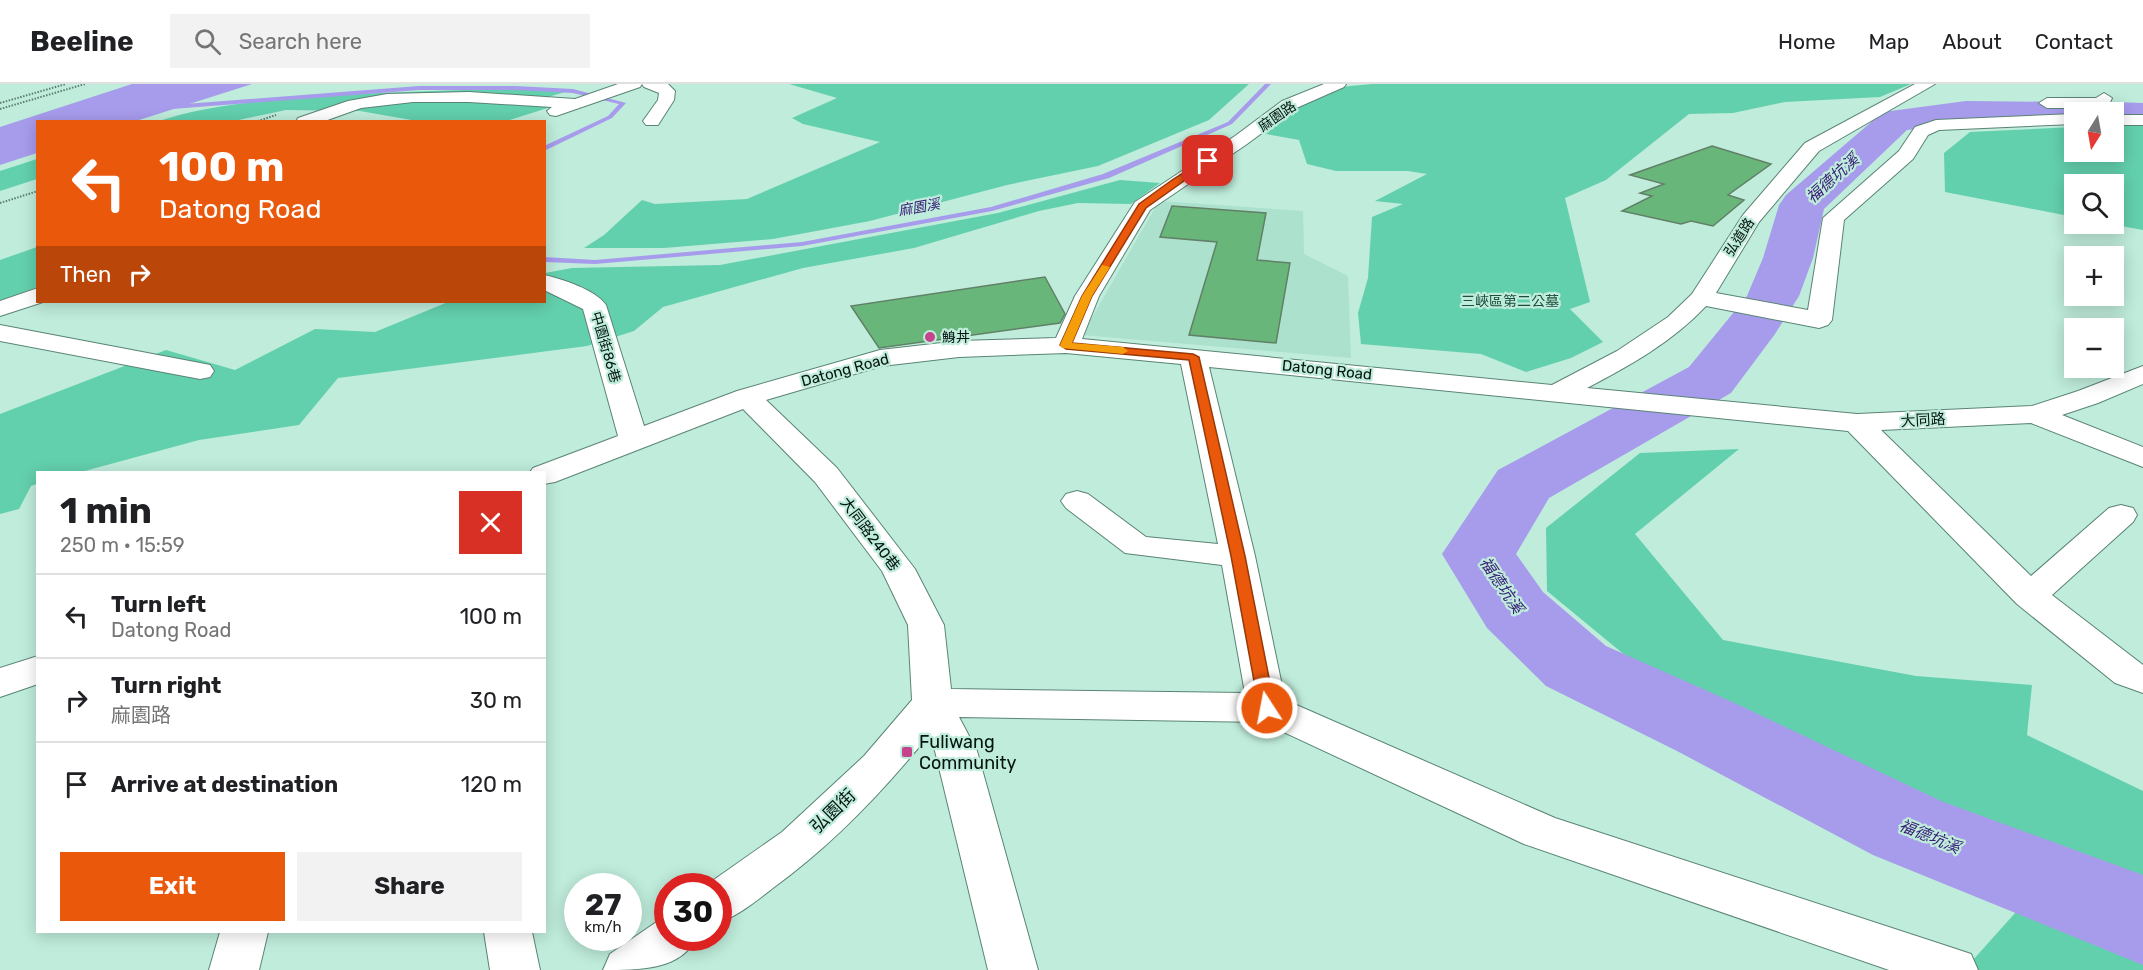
<!DOCTYPE html>
<meta charset="utf-8">
<style>
body{margin:0;font-family:Rubik,"Noto Sans TC",sans-serif;background:#f2f2f2;color:#202124;height:100vh;display:flex;flex-direction:column;font-size:22px;white-space:nowrap}
*{box-sizing:border-box;margin:0}
p{font-size:20px;color:#757577}
.icon{flex:none;width:33px;height:33px;fill:none;stroke:currentColor;stroke-width:2;stroke-linecap:round;stroke-linejoin:round}
.map{position:relative;flex:1;overflow:hidden}
.side{position:absolute;left:36px;top:387px;width:510px;height:462px;display:flex;flex-direction:column;background:#fff;border-radius:0px;box-shadow:0 3px 15px #0003}
.side>*{flex:none}
.banner{position:absolute;left:36px;top:36px;width:510px;height:183px;border-radius:0px;box-shadow:0 3px 15px #0003;background:#ea580c;color:#fff;overflow:hidden}
.needle{width:39px;rotate:191deg}
.fabs{position:absolute;left:2064px;top:18px;display:grid;gap:12px}
.fabs a{display:grid;place-items:center;width:60px;height:60px;border-radius:0px;background:#fff;box-shadow:0 3px 15px #0003;font-size:30px}
.speed{position:absolute;left:564px;top:789px;display:flex;gap:12px;font-size:30px;font-weight:700;text-align:center}
.speed>*{display:grid;place-content:center;width:78px;height:78px;border-radius:50%;background:#fff;box-shadow:0 3px 15px #0003;line-height:1}
.speed small{font-size:15px;font-weight:400}
.speed .limit{border:9px solid #d22;background:#fff;color:#111}
.pin{position:absolute;display:grid;place-items:center;width:51px;height:51px;color:#fff;margin:-26px;border-radius:12px;box-shadow:0 3px 9px #0006}
.me{position:absolute;width:66px;margin:-33px;rotate:349deg;stroke-linejoin:round;filter:drop-shadow(0 0 4px #0008)}
.turn{display:flex;align-items:center;gap:21px;height:126px;padding:0 24px;font-size:27px}
.turn .icon{width:78px;height:78px;stroke-width:2.5}
.turn b{display:block;font-size:42px;line-height:51px}
.then{display:flex;align-items:center;height:57px;padding:0 24px;background:#0003;gap:12px;font-size:22px}
.round{display:grid;place-items:center;flex:none;width:63px;height:63px;border-radius:0px;background:#f2f2f2}
.headline{display:flex;align-items:center;justify-content:space-between;height:102px;padding:0 24px}
h1{font-size:36px;font-weight:700;line-height:45px}
.button{display:flex;gap:12px;margin-top:auto;padding:12px 24px}
.button a{flex:1;height:69px;border-radius:0px;background:#ea580c;color:#fff;font-size:24px;font-weight:700;line-height:69px;text-align:center}
.button a+a{background:#f2f2f2;color:#202124}
ul{padding:0;list-style:none}
li{display:flex;align-items:center;gap:18px;height:84px;padding:0 24px;border-top:2px solid #e0e0e0}
li div{flex:1}
li b{display:block;font-size:22px}
li em{font-style:normal}
header{display:flex;align-items:center;gap:36px;box-sizing:border-box;height:84px;padding:0 30px;background:#fff;border-bottom:2px solid #e0e0e0}
header strong{font-size:28px}
nav{display:flex;gap:33px;margin-inline-start:auto;font-size:21px}
.search{width:420px;height:54px;background:#f2f2f2;display:flex;align-items:center;gap:15px;box-sizing:border-box;padding:0 21px;border-radius:0px;color:#757577;font-size:22px}
.map>svg:first-child{display:block}
</style>
<header>
<strong>Beeline</strong>
<div class="search"><svg class="icon" aria-label="search" viewBox="0 0 24 24"><circle cx="10" cy="10" r="6"/><path d="M15 15l6 6"/></svg>Search here</div>
<nav><a>Home</a><a>Map</a><a>About</a><a>Contact</a></nav>
</header>
<div class="map">
<svg width="2143" height="886" viewBox="0 0 2143 886">
<rect width="100%" height="100%" fill="#bfecdb"/>
<path fill="#abe1cd" d="M1159,117l144,10 1,43 44,22 3,82 -269,-23z"/>
<g fill="#63d0ad">
<path d="M789,0h460l-40,36 -111,46 -91,19 -137,36 -97,18 -109,9h-80l20,-13 38,-35 13,4 92,-5 133,-57 -77,-18 -11,-6 45,-20z"/>
<path d="M1372,0h539l-31,13 -95,5 -52,11 -44,1 -83,66 -41,18 25,104 -20,7 33,33 -32,16 -45,14 -45,-18 -120,-10 -3,-31 10,-35 4,-61 31,-13 -28,-3 52,-27 -19,-3h-72l-29,-7 -8,-24 -33,-6 20,-22 54,-25z"/>
<path d="M513,5l52,3 -34,10 23,4 -48,15h-89l-57,-10 -74,-1 -52,11 -78,1c54,-18 113,-22 171,-26 62,-4 124,-6 186,-7z"/>
<path d="M2114,42h29v104l-33,-6h4v-40h-40v33l-129,-25 -1,-39 26,-21 104,-5v25h40z"/>
<path d="M37,75v20l-37,12v-20z"/>
<path d="M1120,96l40,3 -29,21 -53,-1 -39,8 -125,37 -111,20 -140,39 -29,24 -47,15 -249,32 -39,47 -100,15 -118,32h-43l-1,12 -6,2 -12,23 -19,5v-100l166,-64 69,20 80,-41 60,3 73,-30h96l1,-29 27,-5 148,-3 278,-52z"/>
<path d="M37,163v40l-37,14v-41z"/>
<path d="M1739,365l-104,85 88,106 193,36 116,9 -5,50 116,56v91l-164,-61 -341,-155 -91,-75 -1,-63 94,-75z"/>
<path d="M2033,809l110,48v29h-179z"/>
</g>
<path fill="#a79bec" d="M132,0h120l-116,37 -98,1 -1,31 -37,12v-38z"/>
<g fill="none" stroke-linecap="round" stroke-linejoin="round">
<g fill="#a79bec" fill-rule="evenodd">
<path d="M1265,0h6l-39,40 -123,54 -117,33 -190,35 -207,18 -51,-2v-5l51,3 207,-18 189,-35 112,-33 125,-52z"/>
<path d="M419,2h96l58,3 53,14 -14,15 -68,33v-5l64,-30 11,-12 -46,-11 -58,-3h-96l-247,19 -3,-2 3,-2z"/>
</g>
<g fill="#a79bec" fill-rule="evenodd">
<path d="M1966,17l108,1 13,3 5,7h-18v12l-108,-1 -59,7 -83,79 -11,49 -14,38 -24,38 -44,59 -182,105 -33,56 27,38 63,54 133,59 202,96 202,74v90l-270,-110 -196,-104 -131,-65 -59,-58 -45,-74 56,-84 191,-103 58,-71 16,-38 16,-53 7,-10 97,-83z"/>
<path d="M2114,18l29,1v22l-29,-1v-12h-18l5,-7z"/>
</g>
</g>
<g fill="#69b67a" stroke="#618067" stroke-width="1.5">
<path d="M1712,62l59,18 -43,31 16,5 -31,26 -22,-5 -10,3 -59,-13 30,-15 -12,-3 24,-9 -34,-9z"/>
<path d="M1172,122l94,7 -9,47 33,3 -14,80 -87,-8 28,-93 -57,-5z"/>
<path d="M1045,193l20,37 -5,9 -181,25 -28,-42z"/>
</g>
<g fill="none" stroke-linecap="round" stroke-linejoin="round">
<g stroke="#5a8475" stroke-width="2">
<g id="minor">
<path d="M618,0h50l7,7 -1,9 -16,25h-12l-3,-4 15,-21 1,-7 -15,-6 -2,-3 -2,3 -84,29 -6,-1 -3,-4 5,-4 -83,-5h-56l-52,6 -39,14h-26l2,-4 50,-17 39,-7 82,-2 106,7z"/>
<path d="M1324,0h22l-2,3 -50,22 -47,35 -97,66 -51,86 -17,43 470,46 65,-34 51,-34 24,-23 51,-79 62,-72 110,-59h20l-116,67 -60,71 -43,71 92,17 15,-92 76,-67 16,-24 21,-7 138,-6v10l-135,6 -11,5 -15,24 -69,61 -12,100 -4,5 -9,3 -113,-22c-34,36 -75,59 -119,82l270,26 175,-8 46,-15 65,-25v18l-45,19 -36,12 81,32v20l-112,-44 -150,7 150,146 78,-68 12,-3 12,3 4,7 -4,7 -81,73 91,70v28l-28,-10 -98,-79 -169,-173 -639,-64 46,189 30,144 270,118 398,130 18,6 7,16h-89l-365,-126 -262,-122 -303,-5 18,34 61,219h-50l-53,-219 -7,-15c-46,57 -96,109 -155,152 -18,14 -34,27 -55,35v-37h-13l77,-54 82,-76 48,-56 -4,-75 -26,-54 -67,-89 -72,-73 -188,73 -11,2v-12h-14l3,-4 85,-32 -35,-127 -39,-19v-15c18,4 52,15 62,30l38,121 93,-35 143,-41 79,-9 97,-3 19,-42 60,-94 100,-66 47,-35zM1066,269l115,11 37,180 -72,-7 -58,-43 -11,-3 -11,3 -5,7 5,7 59,45 97,12 23,128 -294,-4 -7,-64 -29,-56 -78,-101 -71,-68 116,-34 77,-9z"/>
<path d="M2104,9l8,5 -4,9 -6,1h-55l-8,-5 8,-5h49z"/>
<rect x="2114" y="31" width="29" height="10"/>
<path d="M38,204v14h5l-43,14v-15z"/>
<path d="M0,241l200,38 10,2 4,6 -4,6 -10,2 -200,-38z"/>
<path d="M38,572v28l-38,13v-29z"/>
<path d="M668,834v20h28c-15,32 -56,32 -93,32l7,-16 45,-31z"/>
<path d="M220,848h48l-9,38h-50z"/>
<path d="M484,848h48l8,38h-50z"/>
</g>
</g>
<g stroke="#5e7c71" stroke-width="2" stroke-dasharray="1.5 1.5" stroke-linecap="butt">
<path d="M0,19l66,-19"/>
<path d="M0,25l85,-25"/>
<path d="M255,38l21,-7"/>
<path d="M0,119l38,-12"/>
</g>
<use href="#minor" fill="#fff" fill-rule="evenodd"/>
</g>
<path fill="#ea580c" stroke="#983908" stroke-width="1.5" d="M1205,75l7,2 -66,47 -54,88 -20,47 121,11 6,3 46,199 30,152 -2,4h-12l-2,-4 -28,-152 -42,-196 -123,-11 -6,-4 22,-49 57,-92 33,-24z"/>
<path fill="#f59e0b" d="M1102,181l8,2 -18,29 -20,47 51,4 5,4 -5,3 -61,-6 -2,-3 22,-49z"/>
<g fill="#c6448c" stroke="#bfecdb" stroke-width="2">
<circle cx="930" cy="253" r="6"/>
<rect x="901" y="662" width="12" height="12" rx="3"/>
</g>
<g text-anchor="middle" stroke-width="4.5" stroke-linejoin="round" paint-order="stroke">
<g font-size="14" fill="#04140f" stroke="#bfecdb">
<text transform="translate(1277 32) rotate(-34)" y="5">麻園路</text>
<text transform="translate(1739 153) rotate(-57)" y="5">弘道路</text>
<text transform="translate(606 263) rotate(74)" y="5">中園街86巷</text>
</g>
<g font-size="14" font-style="italic" fill="#371a77" stroke="#bfecdb">
<text transform="translate(919 123) rotate(-10)" y="5">麻園溪</text>
</g>
<g font-size="14" fill="#1d4d3e" stroke="#bfecdb">
<text x="1510" y="222">三峽區第二公墓</text>
</g>
<g font-size="14" fill="#04140f" stroke="#bfecdb" text-anchor="start">
<text x="942" y="258">鯓丼</text>
</g>
<g font-size="15" fill="#04140f" stroke="#bfecdb">
<text transform="translate(845 286) rotate(-15)" y="5">Datong Road</text>
<text transform="translate(1327 286) rotate(6)" y="5">Datong Road</text>
<text transform="translate(1923 336) rotate(-3)" y="5">大同路</text>
<text transform="translate(870 450) rotate(53)" y="5">大同路240巷</text>
</g>
<g font-size="16" font-style="italic" fill="#371a77" stroke="#bfecdb">
<text transform="translate(1832 94) rotate(-42)" y="6">福德坑溪</text>
<text transform="translate(1502 501) rotate(56)" y="6">福德坑溪</text>
<text transform="translate(1930 752) rotate(22)" y="6">福德坑溪</text>
</g>
<g font-size="18" fill="#04140f" stroke="#bfecdb" text-anchor="start">
<text x="919" y="664">Fuliwang<tspan x="919" dy="21">Community</tspan></text>
</g>
<g font-size="18" fill="#04140f" stroke="#bfecdb">
<text transform="translate(833 727) rotate(-44)" y="6">弘園街</text>
</g>
</g>
</svg>
<div class="fabs">
<a><svg class="needle" viewBox="-14 -14 28 28"><path d="M0-13l5 13h-10z" fill="#e53935"/><path d="M0 13l5-13h-10z" fill="#757577"/></svg></a>
<a><svg class="icon" aria-label="search" viewBox="0 0 24 24"><circle cx="10" cy="10" r="6"/><path d="M15 15l6 6"/></svg></a>
<a>+</a>
<a>−</a>
</div>
<div class="speed"><div>27<small>km/h</small></div><div class="limit">30</div></div>
<div class="pin" style="left:1208px;top:77px;background:#d93025"><svg class="icon" aria-label="arrive" viewBox="0 0 24 24"><path d="M6 21V4h12l-3 4 3 4H6"/></svg></div>
<svg class="me" style="left:1267px;top:624px" viewBox="-20 -20 40 40"><circle r="17" fill="#ea580c" stroke="#fff" stroke-width="3"/><path d="M0-11L8 9 0 5-8 9z" fill="#fff"/></svg>
<div class="banner">
<div class="turn"><svg class="icon" aria-label="left" viewBox="0 0 24 24"><path d="M17 20v-9H6M10 6l-5 5 5 5"/></svg><div><b>100 m</b>Datong Road</div></div>
<div class="then">Then<svg class="icon" aria-label="right" viewBox="0 0 24 24"><path d="M7 20v-9h11M14 6l5 5-5 5"/></svg></div>
</div>
<section class="side">
<div class="headline"><div><h1>1 min</h1><p>250 m · 15:59</p></div><a class="round" style="background:#d93025;color:#fff"><svg class="icon" aria-label="close" viewBox="0 0 24 24"><path d="M6 6l12 12M18 6L6 18"/></svg></a></div>
<ul>
<li><svg class="icon" aria-label="left" viewBox="0 0 24 24"><path d="M17 20v-9H6M10 6l-5 5 5 5"/></svg><div><b>Turn left</b><p>Datong Road</p></div><em>100 m</em></li>
<li><svg class="icon" aria-label="right" viewBox="0 0 24 24"><path d="M7 20v-9h11M14 6l5 5-5 5"/></svg><div><b>Turn right</b><p>麻園路</p></div><em>30 m</em></li>
<li><svg class="icon" aria-label="arrive" viewBox="0 0 24 24"><path d="M6 21V4h12l-3 4 3 4H6"/></svg><div><b>Arrive at destination</b></div><em>120 m</em></li>
</ul>
<div class="button"><a>Exit</a><a>Share</a></div>
</section>
</div>
